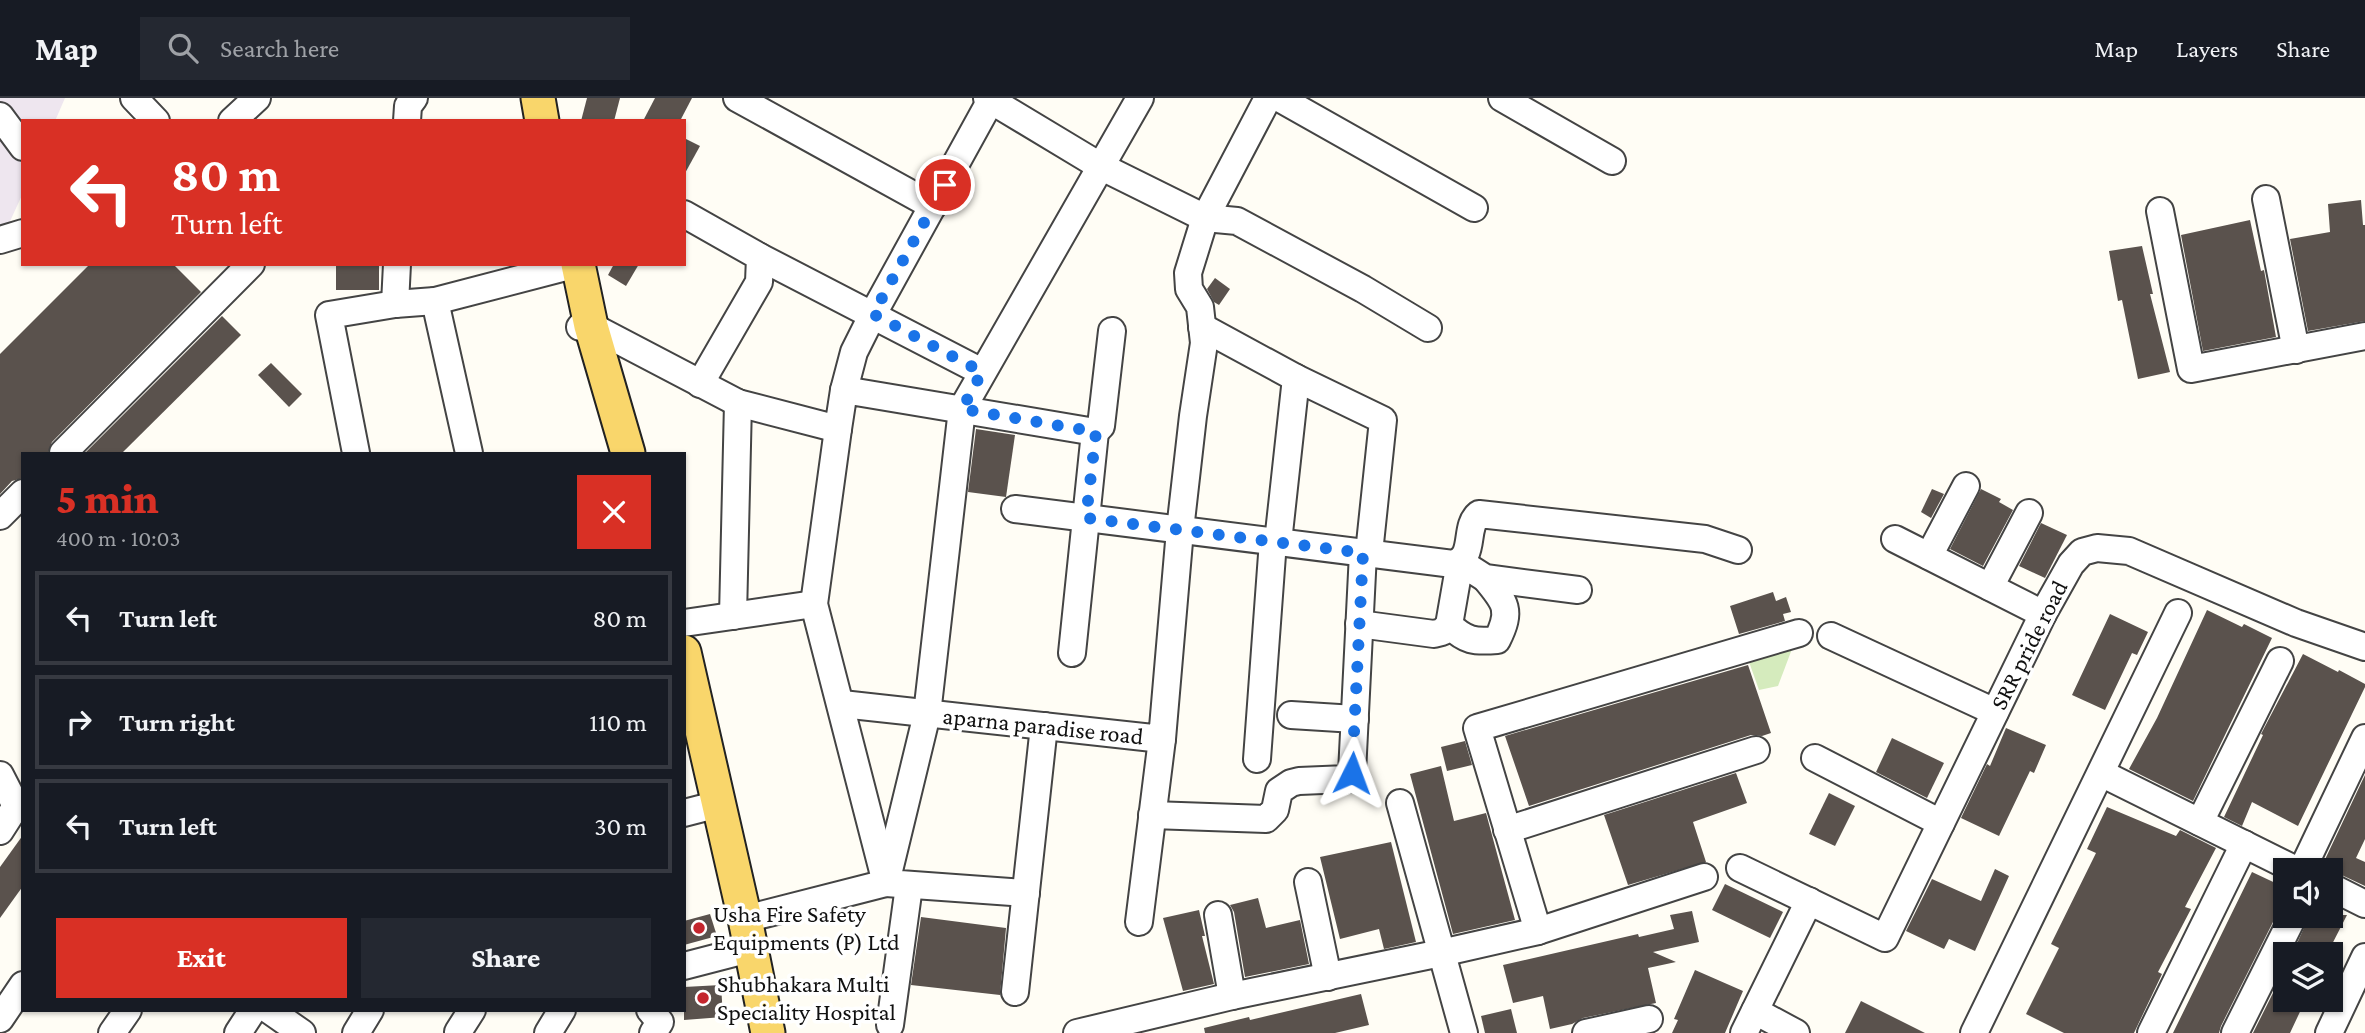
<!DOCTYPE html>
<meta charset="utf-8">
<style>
body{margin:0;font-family:"Crimson Pro",serif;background:#242831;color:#f1f3f6;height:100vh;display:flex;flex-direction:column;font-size:26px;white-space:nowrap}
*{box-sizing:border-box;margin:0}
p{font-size:23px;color:#9ea1a6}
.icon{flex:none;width:38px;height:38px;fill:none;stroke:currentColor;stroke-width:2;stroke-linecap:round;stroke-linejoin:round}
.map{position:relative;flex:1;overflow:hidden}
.details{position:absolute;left:21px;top:354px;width:665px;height:560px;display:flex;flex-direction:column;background:#171b24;border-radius:0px;box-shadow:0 2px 5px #0004}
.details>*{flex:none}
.hud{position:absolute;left:21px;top:21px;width:665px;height:147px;border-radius:0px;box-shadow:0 2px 5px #0004;background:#d93025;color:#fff;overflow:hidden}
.tools{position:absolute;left:2273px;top:760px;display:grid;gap:14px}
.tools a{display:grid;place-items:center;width:70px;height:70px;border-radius:0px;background:#171b24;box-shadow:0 2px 5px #0004;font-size:35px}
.pin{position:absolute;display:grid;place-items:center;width:60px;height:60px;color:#fff;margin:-30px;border:4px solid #fff;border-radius:50%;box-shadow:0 2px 7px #0007}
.me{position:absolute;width:77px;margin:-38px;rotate:3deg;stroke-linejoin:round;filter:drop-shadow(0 0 5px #0008)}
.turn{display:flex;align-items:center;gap:24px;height:147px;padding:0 35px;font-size:32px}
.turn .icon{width:91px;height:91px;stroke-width:2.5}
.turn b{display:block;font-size:49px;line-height:60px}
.round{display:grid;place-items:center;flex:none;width:74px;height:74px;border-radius:0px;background:#242831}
.summary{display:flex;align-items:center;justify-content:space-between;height:119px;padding:0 35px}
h1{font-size:42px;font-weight:800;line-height:52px;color:#d93025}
.button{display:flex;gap:14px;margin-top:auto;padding:14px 35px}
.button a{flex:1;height:80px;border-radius:0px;background:#d93025;color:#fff;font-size:28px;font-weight:800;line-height:80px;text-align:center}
.button a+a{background:#242831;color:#f1f3f6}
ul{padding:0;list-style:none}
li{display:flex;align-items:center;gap:21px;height:94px;margin:0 14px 10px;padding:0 21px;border:4px solid #363941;border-radius:0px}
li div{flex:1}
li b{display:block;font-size:26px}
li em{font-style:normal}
header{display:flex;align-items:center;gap:42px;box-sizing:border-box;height:98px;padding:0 35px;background:#171b24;border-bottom:2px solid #363941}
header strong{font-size:33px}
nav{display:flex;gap:38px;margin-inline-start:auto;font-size:24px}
.search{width:490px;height:63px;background:#242831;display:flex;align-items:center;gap:18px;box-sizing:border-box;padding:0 24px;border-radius:0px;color:#9ea1a6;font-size:26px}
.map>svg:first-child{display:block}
</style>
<header>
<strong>Map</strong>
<div class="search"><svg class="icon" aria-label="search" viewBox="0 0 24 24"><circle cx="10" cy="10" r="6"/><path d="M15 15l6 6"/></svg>Search here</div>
<nav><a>Map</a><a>Layers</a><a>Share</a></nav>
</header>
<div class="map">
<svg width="2365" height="935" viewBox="0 0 2365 935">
<rect width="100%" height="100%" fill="#fffdf5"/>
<path fill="#eee6ef" d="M0,0h65l-10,23h-32v72l-23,50z"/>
<path fill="#d5ebbd" d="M1795,543l-17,45 -19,4 -11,-31z"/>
<g fill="#5a524d">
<path d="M587,0h33l-6,23h-33z"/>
<path d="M655,0h37l-12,23h-37z"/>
<path d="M684,40l16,8 -16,29z"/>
<path d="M2361,102l2,25h2v96l-57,10 -18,-92 40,-7 -2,-28z"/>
<path d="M2250,122l11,51 3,-1 12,67 -73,14 -22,-116z"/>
<path d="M2142,148l11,48h-3l20,78 -32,7 -16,-79 -4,1 -9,-50z"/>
<path d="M90,166h83l28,28 -149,150 -4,11h-25v25l-11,3 -12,13v-140z"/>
<rect x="336" y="166" width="43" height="26"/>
<path d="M614,166h25l-13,22 -18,-11z"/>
<path d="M1215,180l15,11 -11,16 -5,-3 -7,-13z"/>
<path d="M222,218l19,19 -119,118h-37z"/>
<path d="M271,265l31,31 -13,13 -31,-32z"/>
<path d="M976,331l39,6 -9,62 -38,-5z"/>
<path d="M1932,391l12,5 -13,24 -10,-6z"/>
<path d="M1981,391l20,10 -2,3 14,8 -30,56 -33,-17z"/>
<path d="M2041,425l26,12 -22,43 -26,-12z"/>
<path d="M1773,494l3,9 10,-4 5,15 -8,2 2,7 -46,13 -9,-28z"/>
<path d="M2207,512l35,17 2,-3 28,14 -79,163 -64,-32 28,-51z"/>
<path d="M2110,516l38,18 -11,23 -5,-2 -27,57 -33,-15z"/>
<path d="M2303,556l35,18 1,-2 26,14v3l-67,139 -46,-24 -10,24 -18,-9 39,-82 -2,-1z"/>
<path d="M1748,567l23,68 -9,3 -11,-1 -222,71 -24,-70z"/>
<path d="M2006,630l40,17 -12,28 -4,-2 -31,65 -38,-18 26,-54 3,2z"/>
<path d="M1892,640l52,25 -17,35 -51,-26z"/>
<path d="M1465,643l7,24 -25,6 -6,-24z"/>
<path d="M1441,668l13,55 32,-8 29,107 -62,14 -43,-160z"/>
<path d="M1736,675l11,30 -54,19 13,40 -78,23 -24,-70z"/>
<path d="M2365,677v64l-9,19 9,4v24l-34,-16h-11z"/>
<path d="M1829,695l26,13 -20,40 -26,-12z"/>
<path d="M2107,709l69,29 4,-6 36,18 -31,59 6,2 -33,63 4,2 -28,59h-70l-38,-19 33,-66 -8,-4 45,-91 -9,-4z"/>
<path d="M23,737v51l-23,32v-51z"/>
<path d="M1391,744l25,100 -32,7 -5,-20 -39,10 -20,-82z"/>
<path d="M1995,771l14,7 -34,75 -26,-12 -5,10 -38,-18 26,-52 49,22z"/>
<path d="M2252,774l34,16v14l-6,6 -59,118 -2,7h-46z"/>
<path d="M1725,786l58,28 -13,26 -58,-28z"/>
<path d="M1258,800l8,30 34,-8 9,44 -64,13 -11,-65 -4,-7z"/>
<path d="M1199,812l6,26h-3l12,48 -31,7 -20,-73z"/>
<path d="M2331,812l11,5h5l-20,39h-35l18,-39h21z"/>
<path d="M1692,813l7,31 -46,10 23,10 -28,6 8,35 -73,15 -11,6 -22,5 -7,-33 -30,7 -10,-38 135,-31 1,3 35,-8 -4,-14z"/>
<path d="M710,816l7,22 -33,9v-24z"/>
<path d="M921,819l85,11 -6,67 -89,-10z"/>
<path d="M2286,869v32h20l-16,34h-37z"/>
<path d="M1695,872l48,21 -18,42h-53l6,-13 -4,-1z"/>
<path d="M721,887l2,32 -39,3v-33z"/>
<path d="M1361,896l8,31 -34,8h-130l-1,-5 45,-11 1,3z"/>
<path d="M1861,903l64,32h-80z"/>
<path d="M1511,911l6,24h-32l-4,-17z"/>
</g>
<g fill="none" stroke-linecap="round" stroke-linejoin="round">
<g stroke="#444" stroke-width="30">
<g id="minor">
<path d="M134,0l22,23"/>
<path d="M737,0l196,108"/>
<path d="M987,0l113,68 105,52 32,3 126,68 65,39"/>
<path d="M1279,0l195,110"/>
<path d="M1502,0l110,63"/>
<path d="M0,18l23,31"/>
<path d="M232,23l25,-23"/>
<path d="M407,23l1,-15 6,-8"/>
<path d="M2266,101l30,151"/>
<path d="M2160,113l31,158 174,-33"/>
<path d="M684,116l76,43 -1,25 -59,102"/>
<path d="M0,142l23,-7"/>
<path d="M760,159l222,115"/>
<path d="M435,203l34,152"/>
<path d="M395,206l2,-40"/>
<path d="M580,229l11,-1 147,77 100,26 6,-39 251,42 6,-6 11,-95"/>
<path d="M1202,229l94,51 87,42 -14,133"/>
<path d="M844,292l10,-38 19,-38 119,-216"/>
<path d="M63,355l188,-189"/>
<path d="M356,355l-27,-138 66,-11 40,-3 131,-34"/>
<path d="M1015,411l438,55c24,-7 10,-37 26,-50l226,25 33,11"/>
<path d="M0,418l23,-23"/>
<path d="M1895,441l148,75"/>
<path d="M1278,444l18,-164"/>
<path d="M1929,458l37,-70"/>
<path d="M1990,489l39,-74"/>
<path d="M733,518l5,-213"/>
<path d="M684,525l130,-19"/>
<path d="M1359,526l75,10 8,-2 7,-7 11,-63 25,16 93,12"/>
<path d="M1449,527c17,16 25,17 48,15 15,-30 9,-37 -12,-62"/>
<path d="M1831,538l164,76"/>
<path d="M1072,555l23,-221"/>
<path d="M842,606l320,35 18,-209 13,-114 11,-73 -4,-36 -11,-18 -1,-16 17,-55 63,-120"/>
<path d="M1291,617l64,4"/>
<path d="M1815,660l126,65"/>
<path d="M1257,661l16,-218"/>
<path d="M2101,675l195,97"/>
<path d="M0,677l16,31 -16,25"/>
<path d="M1400,705l64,230"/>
<path d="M684,715l35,-9"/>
<path d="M1152,717l114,4 9,-9 4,-19 12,-8 8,-2 48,-2 5,-6 11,-220"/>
<path d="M2200,724l80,-161"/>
<path d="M1507,732l249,-80"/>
<path d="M1740,770l145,70 158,-324 28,-50 11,-12 15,-4 32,3 167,72 69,24"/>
<path d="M2302,772l63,-132"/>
<path d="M1308,784l20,95"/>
<path d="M2331,789l34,17"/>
<path d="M1026,795l-140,-10 41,-169 35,-305 178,-311"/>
<path d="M1218,817l14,81"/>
<path d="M745,821l141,-36 -72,-279 24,-175"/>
<path d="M1139,824l23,-183"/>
<path d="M1538,833l-61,-203 322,-95"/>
<path d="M684,868l54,-14"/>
<path d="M1015,894l29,-266"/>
<path d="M269,912l33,23"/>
<path d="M650,912l10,12 -7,11"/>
<path d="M1755,913l41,22"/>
<path d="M0,921l23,-34"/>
<path d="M890,927l19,-139"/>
<path d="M458,934l14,-22"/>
<path d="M112,935l16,-23"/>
<path d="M238,935l15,-23"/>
<path d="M356,935l14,-23"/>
<path d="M548,935l14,-23"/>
<path d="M1077,935l155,-37 209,-43 97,-22 166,-54"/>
<path d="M1586,935l63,-14"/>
<path d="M1744,935l65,-132"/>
<path d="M1974,935l204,-420"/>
<path d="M2151,935l93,-189"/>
<path d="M2235,935l59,-118"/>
<path d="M2329,935l36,-76"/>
</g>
</g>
<g stroke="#222" stroke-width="37">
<g id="major">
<path d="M538,0l4,23"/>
<path d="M578,166l13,62 37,127"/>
<path d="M684,554l61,267 23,114"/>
</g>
</g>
<use href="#minor" stroke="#fff" stroke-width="26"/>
<use href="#major" stroke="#f9d66b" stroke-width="33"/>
</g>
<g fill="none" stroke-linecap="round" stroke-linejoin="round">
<path stroke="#1a73e8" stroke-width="12" stroke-dasharray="0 21.6" d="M945,87l-72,129 109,58 -20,37 134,23 -10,86 277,35 -11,220"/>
</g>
<g fill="#c4262e" stroke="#fff" stroke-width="2.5">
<circle cx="699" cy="830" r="7"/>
<circle cx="703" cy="900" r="7"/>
</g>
<g text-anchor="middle" stroke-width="7" stroke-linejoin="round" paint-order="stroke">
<g font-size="24" fill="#111" stroke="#fff">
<text transform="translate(2029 547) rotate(-63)" y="8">SRR pride road</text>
<text transform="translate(1043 628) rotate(6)" y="8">aparna paradise road</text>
</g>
<g font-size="24" fill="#111" stroke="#fff" text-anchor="start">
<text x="713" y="824">Usha Fire Safety<tspan x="713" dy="28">Equipments (P) Ltd</tspan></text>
<text x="717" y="894">Shubhakara Multi<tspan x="717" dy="28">Speciality Hospital</tspan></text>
</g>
</g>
</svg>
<div class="tools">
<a><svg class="icon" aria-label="sound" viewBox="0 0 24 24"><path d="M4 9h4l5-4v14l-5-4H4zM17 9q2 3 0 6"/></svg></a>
<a><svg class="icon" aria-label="layers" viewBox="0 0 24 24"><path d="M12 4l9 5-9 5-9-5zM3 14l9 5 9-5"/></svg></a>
</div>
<div class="pin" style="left:945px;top:87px;background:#d93025"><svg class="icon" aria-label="arrive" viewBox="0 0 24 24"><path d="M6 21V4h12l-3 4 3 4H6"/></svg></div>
<svg class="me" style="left:1352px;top:675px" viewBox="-20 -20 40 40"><path d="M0-17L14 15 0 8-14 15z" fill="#1a73e8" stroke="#fff" stroke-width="4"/></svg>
<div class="hud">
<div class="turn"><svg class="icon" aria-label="left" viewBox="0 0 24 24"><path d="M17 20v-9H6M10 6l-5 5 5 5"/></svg><div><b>80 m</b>Turn left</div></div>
</div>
<section class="details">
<div class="summary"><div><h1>5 min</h1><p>400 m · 10:03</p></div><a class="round" style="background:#d93025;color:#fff"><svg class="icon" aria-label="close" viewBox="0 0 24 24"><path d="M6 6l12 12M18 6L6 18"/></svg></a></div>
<ul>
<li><svg class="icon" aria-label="left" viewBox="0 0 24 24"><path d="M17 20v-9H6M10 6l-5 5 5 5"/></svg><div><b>Turn left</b></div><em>80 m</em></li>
<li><svg class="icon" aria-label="right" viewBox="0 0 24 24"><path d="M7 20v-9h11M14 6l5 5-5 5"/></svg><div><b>Turn right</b></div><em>110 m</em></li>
<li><svg class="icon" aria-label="left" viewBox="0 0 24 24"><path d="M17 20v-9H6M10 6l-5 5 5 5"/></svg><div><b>Turn left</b></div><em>30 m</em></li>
</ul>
<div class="button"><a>Exit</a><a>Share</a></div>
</section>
</div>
